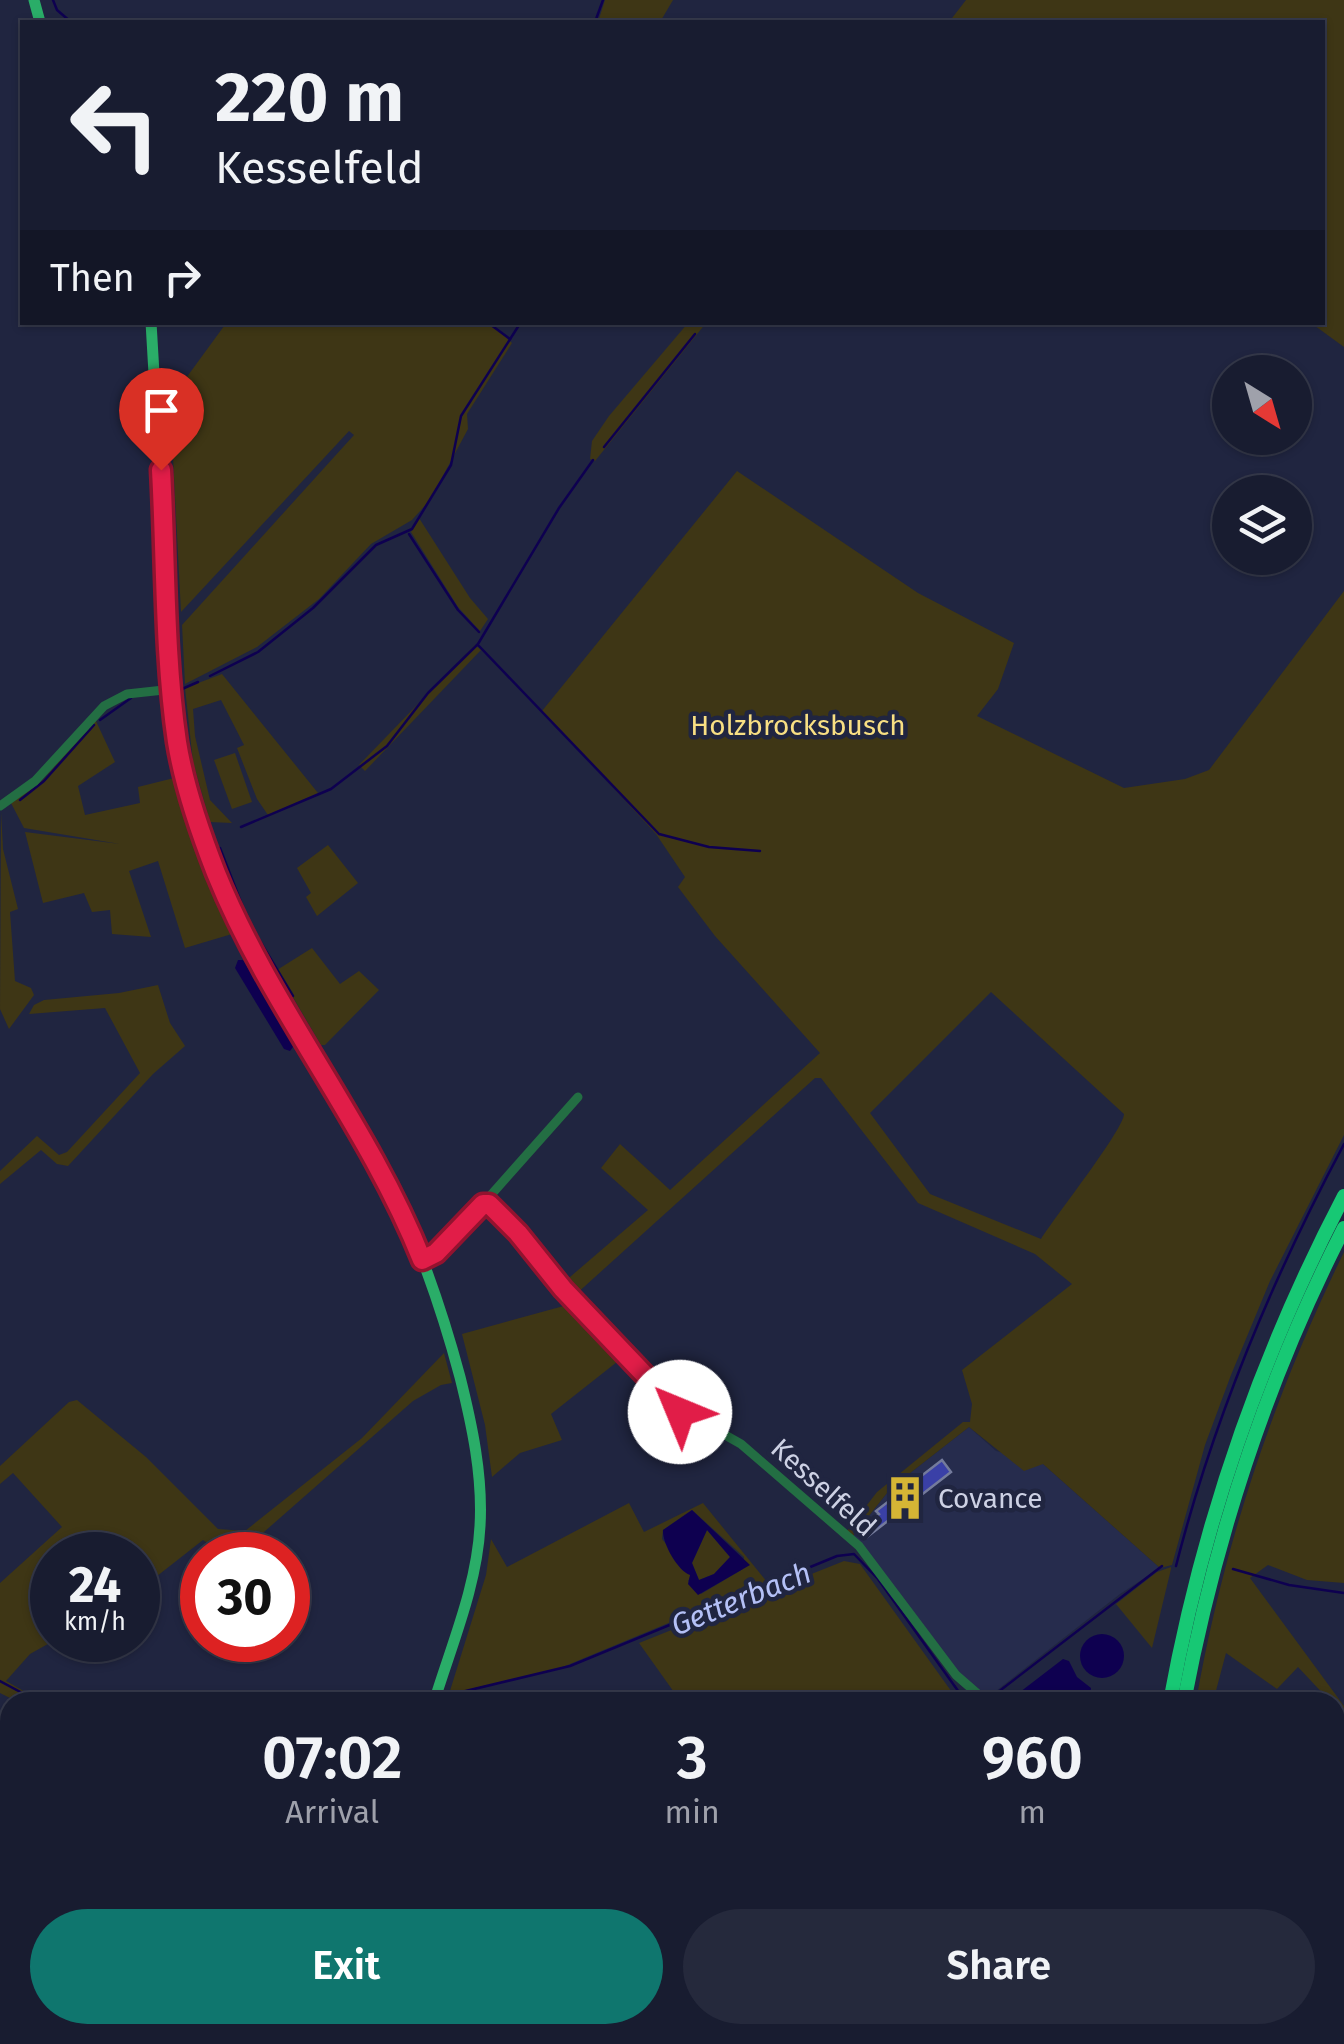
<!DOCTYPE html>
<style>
body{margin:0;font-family:"Fira Sans",sans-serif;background:#25293c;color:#f1f3f6;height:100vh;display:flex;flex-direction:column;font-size:38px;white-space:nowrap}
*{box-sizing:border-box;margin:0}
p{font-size:32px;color:#9fa1ab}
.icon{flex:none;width:55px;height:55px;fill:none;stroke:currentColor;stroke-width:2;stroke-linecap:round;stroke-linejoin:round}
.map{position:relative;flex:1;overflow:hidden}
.sheet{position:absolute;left:0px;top:1692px;width:1345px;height:352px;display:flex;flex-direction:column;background:#181c30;border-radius:30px 30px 0 0;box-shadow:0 2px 8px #0004,0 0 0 2px #363a4c}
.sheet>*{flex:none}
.hud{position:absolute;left:20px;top:20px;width:1305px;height:305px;border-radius:0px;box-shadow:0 2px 8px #0004,0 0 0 2px #363a4c;background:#181c30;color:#f1f3f6;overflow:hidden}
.needle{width:65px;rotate:143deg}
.buttons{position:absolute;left:1212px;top:355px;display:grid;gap:20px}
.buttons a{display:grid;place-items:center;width:100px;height:100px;border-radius:50%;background:#181c30;box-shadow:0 2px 8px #0004,0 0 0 2px #363a4c;font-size:50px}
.speed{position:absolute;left:30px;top:1532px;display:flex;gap:20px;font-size:50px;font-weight:700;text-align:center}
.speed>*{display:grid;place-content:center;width:130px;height:130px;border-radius:50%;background:#181c30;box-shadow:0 2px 8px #0004,0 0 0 2px #363a4c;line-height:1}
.speed small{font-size:25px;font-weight:400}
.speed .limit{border:15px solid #d22;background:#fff;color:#111}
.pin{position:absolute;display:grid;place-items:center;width:85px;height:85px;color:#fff;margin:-102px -42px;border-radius:50% 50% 50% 0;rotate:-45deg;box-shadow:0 0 10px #0007}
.pin .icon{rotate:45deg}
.me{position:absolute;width:110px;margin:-55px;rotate:315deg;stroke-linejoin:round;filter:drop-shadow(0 0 8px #0008)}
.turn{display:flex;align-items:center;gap:35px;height:210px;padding:0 30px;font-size:45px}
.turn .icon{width:130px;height:130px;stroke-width:2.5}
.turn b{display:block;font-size:70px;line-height:85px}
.then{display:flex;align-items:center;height:95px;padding:0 30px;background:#0003;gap:20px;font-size:38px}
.eta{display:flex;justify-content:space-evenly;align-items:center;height:170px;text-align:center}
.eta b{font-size:60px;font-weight:600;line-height:70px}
.button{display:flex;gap:20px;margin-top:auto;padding:20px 30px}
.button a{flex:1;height:115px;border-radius:60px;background:#0f766e;color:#fff;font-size:40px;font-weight:600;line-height:115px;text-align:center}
.button a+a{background:#25293c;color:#f1f3f6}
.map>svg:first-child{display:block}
</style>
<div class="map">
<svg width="1344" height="2044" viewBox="0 0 1344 2044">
<rect width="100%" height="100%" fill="#202540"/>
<path fill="#262c4d" d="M969,1427l27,24 47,13 117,104 -40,26 -133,104 -24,-18 -110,-144 38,-48z"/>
<g fill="#3e3615" fill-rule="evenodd">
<path d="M605,0h68l-13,22h-62z"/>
<path d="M966,0h378v347l-33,-24 11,-1v-300h-373z"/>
<path d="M227,322l263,1 22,20 -45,71 1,15 -38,71 -18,20 -41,24 -52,55 -62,48 -72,37 -3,-59 172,-190 -5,-4 -168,181 -11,-212z"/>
<path d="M688,323h18l-111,138 -5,-2 2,-18 17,-25z"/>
<path d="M737,471l181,122 96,50 -16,46 -21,27 147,72 61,-9 24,-9 135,-179v544l-74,146 -39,94 -26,70 -33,120 -12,3 -117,-104 -19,7 -55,-44 -78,61 -38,48 -6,-5 30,-39 86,-70h7l2,-18 -10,-34 110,-86 -37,-30 -117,-51 -97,-125h-6l-241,218 -11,-13 85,-73 -47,-42 19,-24 50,46 150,-137 -105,-117 -37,-49 7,-10 -29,-43 -114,-123zM991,992l133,122c0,15 -69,103 -83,125l-111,-45 -60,-81z"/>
<path d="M419,518l51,80 18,21 -8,12 -22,-24 -47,-75z"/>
<path d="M475,645l6,5 -116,121 -6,-6z"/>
<path d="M222,674l96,119 -50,22 -11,-16 -20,-51 7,-3 -23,-45 -28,9 2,27 15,64 22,23 -22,-1 -17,-60 -8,-74z"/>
<path d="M95,719l20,43 -37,24 7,29 55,-12 -2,-16 40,-10 4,26 50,131 -47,14 -27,-87 -29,10 22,66 -39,-3 -2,-24 -18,2 -8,-19 -41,10 -18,-71 95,12 -96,-16 -13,-25 32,-23z"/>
<path d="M235,753l17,49 -20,7 -18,-49z"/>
<path d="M1,812l2,37 15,60 -8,3 5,69 16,7 3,7 -25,34 -9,-20z"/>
<path d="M328,845l30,38 -41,33 -11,-19 5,-4 -14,-25z"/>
<path d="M312,948l28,36 19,-13 20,19 -54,55h-4l-44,-75z"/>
<path d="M158,985l12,38 15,23 -32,28 -85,92 -11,-2 -16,-14 -41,34v-13l37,-35 22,19 8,-3 73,-79 -35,-65 -76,6 5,-9 10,-5 75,-7z"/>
<path d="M1344,1252v331l-37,-3 -39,-15 -18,13 94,128v10l-46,-49 -21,22 -51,-36 -13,49h-17c27,-156 78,-307 148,-450z"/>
<path d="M571,1304l51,54 -71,56 11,26 -42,13 -28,24 -7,-52 -23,-91z"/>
<path d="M444,1353l8,30 -11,2 -28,16 -174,153h-16l-20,-14 -65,51v-36h-86l3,85 -25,14 -24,27 37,21h-25l-18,-9v-110l62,-56 -49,-54 -13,11v-18l69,-64 8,-2 69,57 72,72 27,2 117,-93z"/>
<path d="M629,1503l15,29 59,-29 64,79 -209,87 -109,25 37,-119 5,-36 16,28zM692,1510l52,47 -1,12 -42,25 -13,-13 3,-6 -29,-36 1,-9z"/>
<path d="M707,1530l23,27 -16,17 -15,6 -7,-17z"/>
<path d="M844,1561l16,3 99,138h-278l-42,-59z"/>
<path d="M1171,1567v2l-19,79 -36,-44 41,-32z"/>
<path d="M1344,1952v92h-179v-9h170v-76z"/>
</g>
<g fill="#0e0050" fill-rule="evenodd">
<path d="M238,960h5l48,78 2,9 -3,4 -6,-2 -49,-81z"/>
<path d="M692,1510l58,55 -52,30 -10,-11 2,-9c-12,-4 -28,-32 -27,-45zM707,1530l23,27 -16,17 -15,6 -7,-17z"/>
<circle cx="1102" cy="1656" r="22"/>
<path d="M1063,1659l6,2 8,16 14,11 -1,8 -9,6h-60l-1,-10z"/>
</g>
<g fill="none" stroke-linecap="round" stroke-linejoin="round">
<g stroke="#0e0050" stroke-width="2.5">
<path d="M53,0l4,10 14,12"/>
<path d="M595,22l8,-22"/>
<path d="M487,322l23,17"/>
<path d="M604,447l91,-113"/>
<path d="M409,534l49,76 21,22"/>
<path d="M479,646l180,188 50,13 51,4"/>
<path d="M210,676l48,-24 55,-44 63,-63 36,-16 39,-64 10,-49 60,-94"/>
<path d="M182,689l16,-7"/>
<path d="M100,720l31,-22"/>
<path d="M20,800l24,-19 50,-56"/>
<path d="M241,827l90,-38 56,-43 41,-53 50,-49 81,-136 34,-48"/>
<path d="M220,848l29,75 44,73"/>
<path d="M1176,1566c38,-149 96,-287 168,-422"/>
<path d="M1233,1569l56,16 55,8"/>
<path d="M0,1681l39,21"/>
<path d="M449,1695l121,-29 267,-110 17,-2 24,25 88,123"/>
<path d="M989,1699l173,-133"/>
<path d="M369,1702l57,-9"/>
</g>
</g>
<path fill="#3a40a7" stroke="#747b9c" stroke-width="2.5" d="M942,1460l9,12 -84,65 -7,-9 19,-14 -3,-3z"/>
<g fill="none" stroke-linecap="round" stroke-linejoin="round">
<g stroke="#236e43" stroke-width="9">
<path d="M0,806l35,-25 69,-75 23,-12 46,-5"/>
<path d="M483,1204l13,5 67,80 109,116 69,39 118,102 97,129 31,27"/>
<path d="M423,1261l13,-8 47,-49 95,-107"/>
</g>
<g stroke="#2aad68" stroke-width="11">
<path d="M34,0l6,22"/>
<path d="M151,322l23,396c20,173 132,303 209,452 33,65 58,136 77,207 12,48 23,99 20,149 -3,60 -29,120 -46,176"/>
<path d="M331,2044l2,-9"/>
</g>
<g stroke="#17c874" stroke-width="14">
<path d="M1170,1702c32,-176 91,-347 174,-506"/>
<path d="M1184,1702c31,-163 84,-326 160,-474"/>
<path d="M1155,2035v9"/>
<path d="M1140,2044v-9"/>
</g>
</g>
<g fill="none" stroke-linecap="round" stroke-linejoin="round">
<g stroke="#92132f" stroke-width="25">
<path id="route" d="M161,470c5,90 3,183 16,272 7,44 23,90 39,131 55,136 152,251 206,387l14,-7 47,-49h6l29,29 45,56 117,123"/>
</g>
<use href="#route" stroke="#e11d48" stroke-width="18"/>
</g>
<defs>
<g id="building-bare" transform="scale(3.45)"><path d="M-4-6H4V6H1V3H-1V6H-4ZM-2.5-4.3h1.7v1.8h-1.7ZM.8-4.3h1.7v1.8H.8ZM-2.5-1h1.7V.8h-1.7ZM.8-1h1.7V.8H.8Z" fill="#d5b535" stroke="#202540" stroke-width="2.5" paint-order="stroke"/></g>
</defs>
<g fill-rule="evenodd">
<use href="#building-bare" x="905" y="1498"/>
</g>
<g text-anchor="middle" stroke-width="9" stroke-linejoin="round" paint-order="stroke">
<g font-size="28" fill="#f8df83" stroke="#202540">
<text x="798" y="735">Holzbrocksbusch</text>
</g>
<g font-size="28" fill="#cdd1e4" stroke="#202540">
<text transform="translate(824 1487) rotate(42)" y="10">Kesselfeld</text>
</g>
<g font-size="28" fill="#cdd1e4" stroke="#202540" text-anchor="start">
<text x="938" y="1508">Covance</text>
</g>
<g font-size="30" font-style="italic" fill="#b4c0f6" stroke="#202540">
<text transform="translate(741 1599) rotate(-22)" y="10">Getterbach</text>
</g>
</g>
</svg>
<div class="buttons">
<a><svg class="needle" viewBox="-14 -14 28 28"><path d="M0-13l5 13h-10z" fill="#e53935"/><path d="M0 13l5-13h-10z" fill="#9fa1ab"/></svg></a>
<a><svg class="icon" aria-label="layers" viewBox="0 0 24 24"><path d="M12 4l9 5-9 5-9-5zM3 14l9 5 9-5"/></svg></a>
</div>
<div class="speed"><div>24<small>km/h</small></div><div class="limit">30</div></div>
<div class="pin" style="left:161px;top:470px;background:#d93025"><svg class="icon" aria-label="arrive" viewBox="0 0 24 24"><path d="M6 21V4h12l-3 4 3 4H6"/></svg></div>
<svg class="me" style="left:680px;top:1412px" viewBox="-20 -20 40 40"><circle r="19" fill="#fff"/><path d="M0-13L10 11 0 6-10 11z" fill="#e11d48"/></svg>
<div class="hud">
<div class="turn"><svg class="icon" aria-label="left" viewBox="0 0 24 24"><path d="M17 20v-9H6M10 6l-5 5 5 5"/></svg><div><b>220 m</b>Kesselfeld</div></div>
<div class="then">Then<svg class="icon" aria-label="right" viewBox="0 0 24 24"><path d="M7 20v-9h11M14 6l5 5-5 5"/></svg></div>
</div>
<section class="sheet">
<div class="eta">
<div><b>07:02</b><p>Arrival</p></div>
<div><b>3</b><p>min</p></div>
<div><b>960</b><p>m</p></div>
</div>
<div class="button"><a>Exit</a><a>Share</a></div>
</section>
</div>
